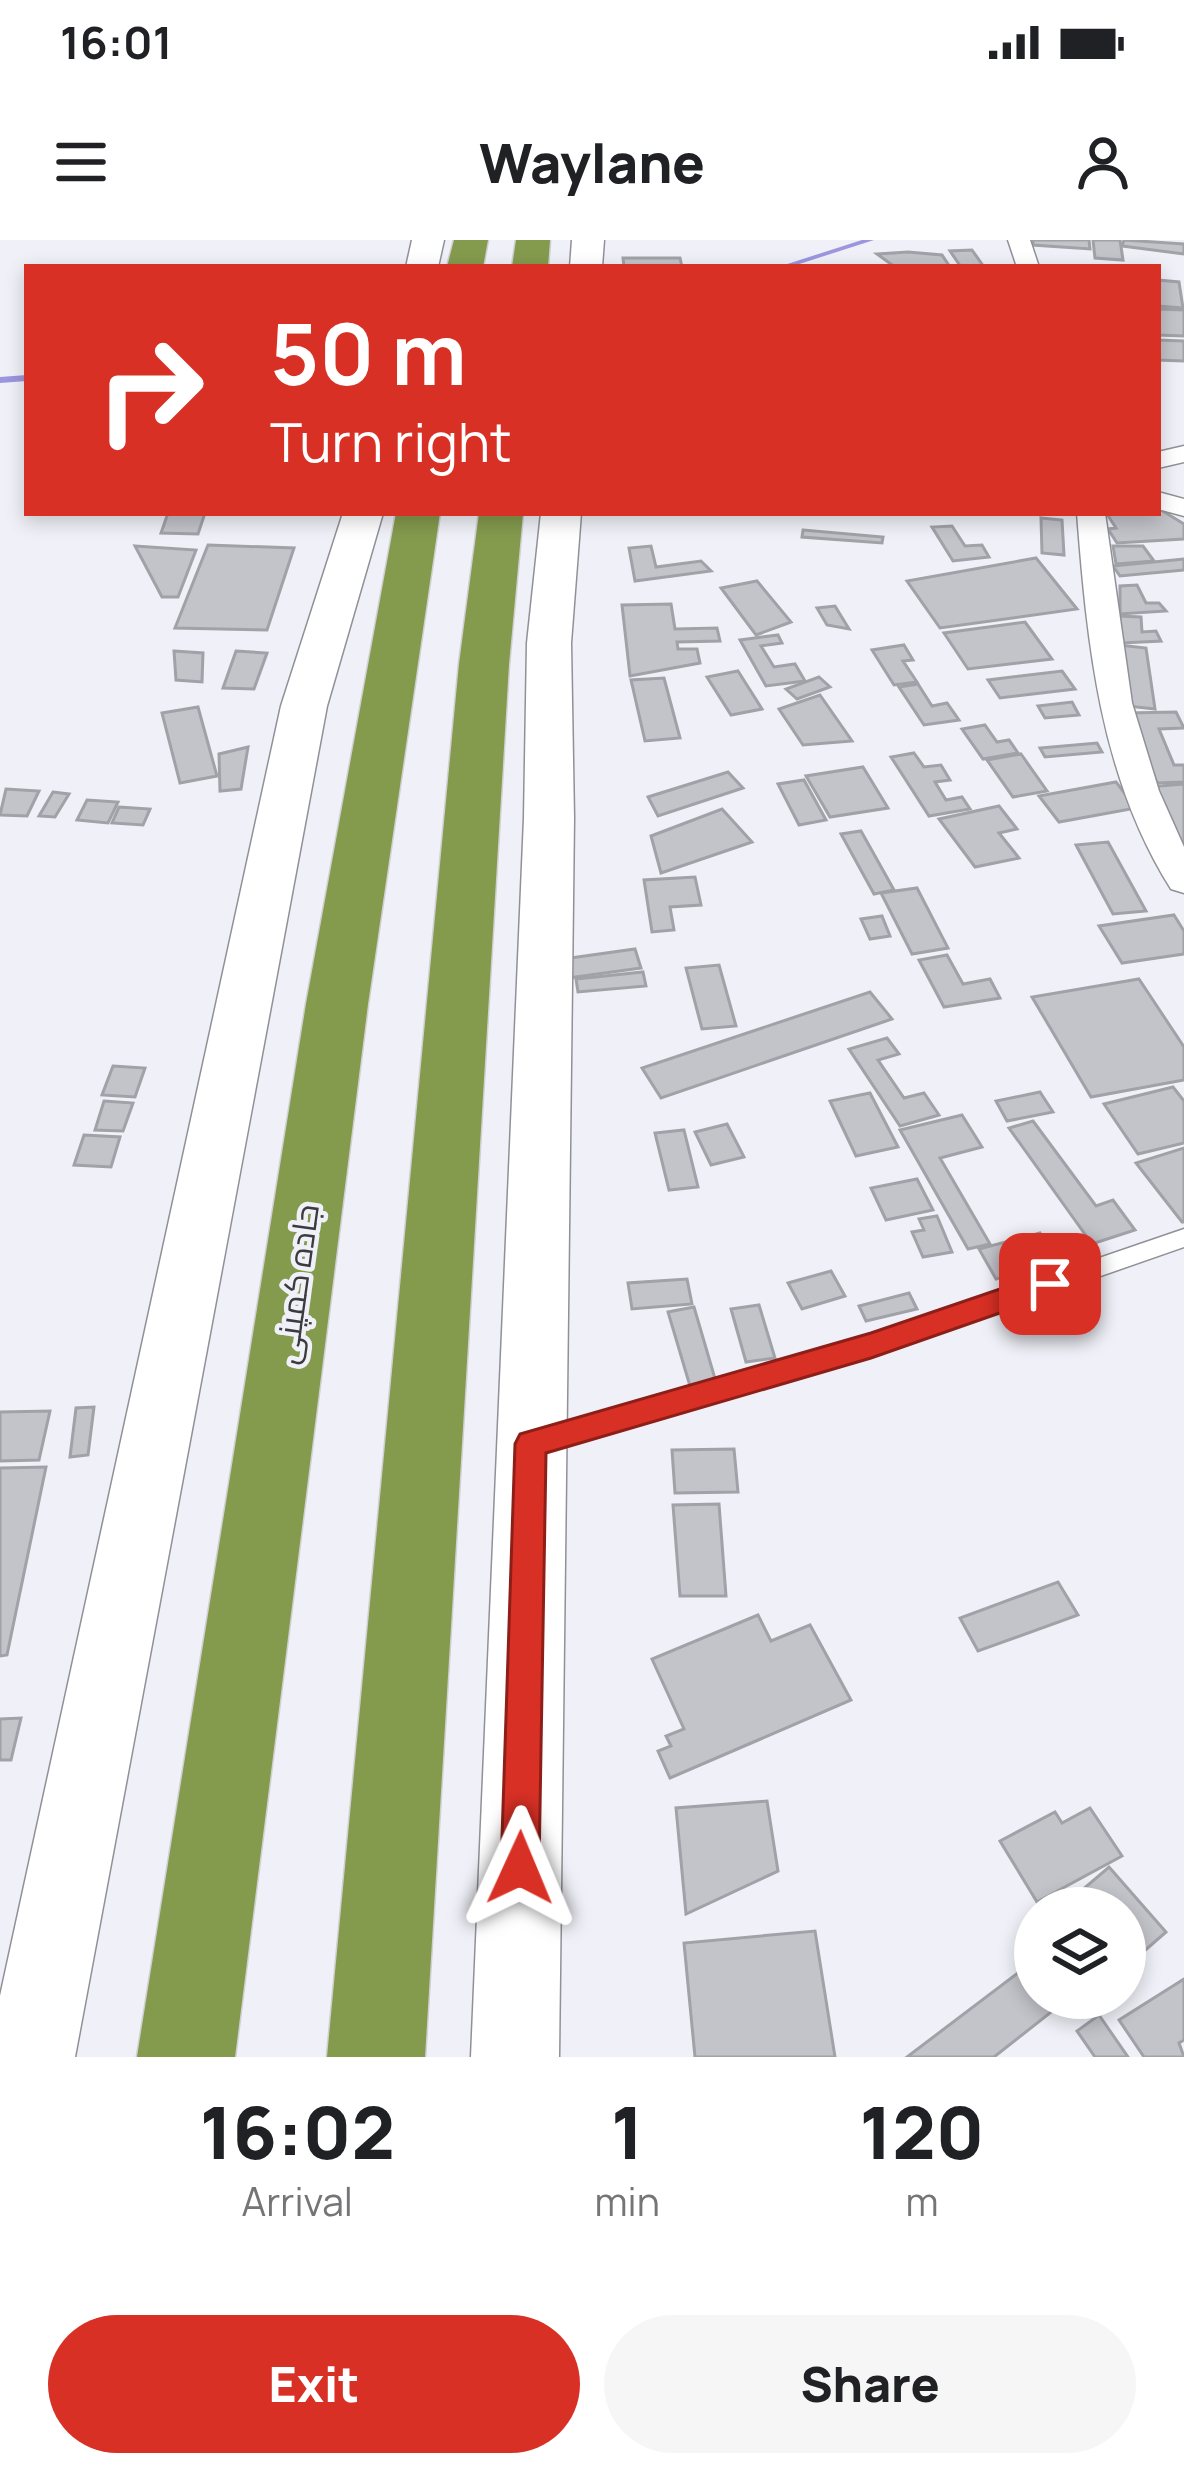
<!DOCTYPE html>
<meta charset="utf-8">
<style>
body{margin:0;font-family:Manrope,Cairo,sans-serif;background:#f6f6f6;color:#202124;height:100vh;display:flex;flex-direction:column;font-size:45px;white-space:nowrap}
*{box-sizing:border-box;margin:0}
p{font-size:39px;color:#757577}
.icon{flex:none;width:66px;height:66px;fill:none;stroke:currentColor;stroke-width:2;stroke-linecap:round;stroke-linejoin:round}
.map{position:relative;height:1817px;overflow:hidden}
.details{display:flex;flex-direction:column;background:#fff;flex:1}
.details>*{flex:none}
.guide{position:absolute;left:24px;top:24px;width:1137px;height:252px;border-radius:0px;box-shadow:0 6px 18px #0003;background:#d93025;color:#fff;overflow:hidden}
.fabs{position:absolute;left:1014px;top:1647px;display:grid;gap:24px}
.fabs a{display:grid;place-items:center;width:132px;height:132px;border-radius:50%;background:#fff;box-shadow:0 6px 18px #0003;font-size:60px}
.pin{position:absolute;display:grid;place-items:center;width:102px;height:102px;color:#fff;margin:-51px;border-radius:24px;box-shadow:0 6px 18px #0006}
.me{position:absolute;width:132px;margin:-66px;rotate:1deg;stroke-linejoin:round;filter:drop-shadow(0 0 9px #0008)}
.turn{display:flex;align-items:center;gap:42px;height:252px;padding:0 48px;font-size:54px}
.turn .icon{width:156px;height:156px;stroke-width:2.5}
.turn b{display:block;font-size:84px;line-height:102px}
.eta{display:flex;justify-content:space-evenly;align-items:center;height:204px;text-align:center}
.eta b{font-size:72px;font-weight:800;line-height:84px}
.primary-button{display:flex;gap:24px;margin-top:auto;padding:24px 48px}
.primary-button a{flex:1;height:138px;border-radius:72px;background:#d93025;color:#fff;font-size:48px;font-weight:800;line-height:138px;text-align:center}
.primary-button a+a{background:#f6f6f6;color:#202124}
.status{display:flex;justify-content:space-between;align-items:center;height:84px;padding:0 60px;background:#fff;direction:ltr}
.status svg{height:33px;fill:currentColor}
header{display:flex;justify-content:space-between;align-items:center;height:156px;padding:0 48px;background:#fff;font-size:54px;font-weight:800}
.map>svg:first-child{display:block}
</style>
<div class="status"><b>16:01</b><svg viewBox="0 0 49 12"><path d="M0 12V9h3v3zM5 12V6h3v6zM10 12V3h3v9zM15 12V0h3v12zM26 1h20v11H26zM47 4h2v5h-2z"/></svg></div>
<header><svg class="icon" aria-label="menu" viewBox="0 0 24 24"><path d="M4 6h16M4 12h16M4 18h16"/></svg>Waylane<svg class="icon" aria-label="person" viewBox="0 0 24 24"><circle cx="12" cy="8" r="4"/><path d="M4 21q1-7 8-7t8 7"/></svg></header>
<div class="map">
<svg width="1184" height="1817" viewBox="0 0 1184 1817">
<rect width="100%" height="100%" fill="#f0f0f8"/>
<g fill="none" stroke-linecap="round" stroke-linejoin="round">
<g fill="#9b96de" fill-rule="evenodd">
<path d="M862,0h12l-84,27h-12z"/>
<path d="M27,135v6l-27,2v-6z"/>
</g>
</g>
<g fill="#c3c3ca" stroke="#a1a1a8" stroke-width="3">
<path d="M1033,0h56l1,9 -57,-4z"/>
<path d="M1093,0h27l3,20 -28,-2z"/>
<path d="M1124,0l60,4v10l-62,-8z"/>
<path d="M972,10l12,17h-23l-11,-16z"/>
<path d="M908,12l34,3 8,12h-55l-18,-13z"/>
<path d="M623,18h57l2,9h-58z"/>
<path d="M1158,40l21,2 4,26 -25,-2z"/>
<path d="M1158,69l26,1v26l-26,-1z"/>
<path d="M1158,100l26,1v20l-26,-1z"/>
<path d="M1161,270l23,14v15l-67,4 -9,-14 8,-1 -9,-14z"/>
<path d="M168,273h37l-7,21 -37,-1z"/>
<path d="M1041,278l21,2 2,35 -22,-2z"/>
<path d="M952,286l13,20 17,-1 7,12 -36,4 -21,-34z"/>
<path d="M803,290l80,7 -1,6 -80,-6z"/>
<path d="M208,305l86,3 -27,82 -92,-2z"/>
<path d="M135,306l61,4 -18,47h-16z"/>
<path d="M651,306l5,21 45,-6 10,10 -76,10 -6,-33z"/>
<path d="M1113,306h30l11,15 -38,3z"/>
<path d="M1036,318l41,51 -137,19 -33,-47z"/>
<path d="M1184,319v11l-64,6 -7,-10z"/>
<path d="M757,341l34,41 -35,13 -35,-47z"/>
<path d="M1137,345l9,18h13l7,8 -46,3v-28z"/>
<path d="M671,364l4,25 42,-1 3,13 -43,1 1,7h19l3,14 -70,13 -8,-71z"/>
<path d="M835,366l14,23 -22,-4 -10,-17z"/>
<path d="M1118,376l23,1 1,15 14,-1 5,10 -39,2z"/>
<path d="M1025,382l27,37 -84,10 -24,-36z"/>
<path d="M778,395l4,8 -21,3 13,21 21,-3 10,17 -39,5 -26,-46z"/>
<path d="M904,405l9,15 -10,1 14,21 -23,3 -22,-35z"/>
<path d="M1119,405l27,3 9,61 -28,-3z"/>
<path d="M174,411l29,2 -1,29 -26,-2z"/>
<path d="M236,411l31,2 -13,36 -31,-1z"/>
<path d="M738,431l24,38 -31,6 -24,-38z"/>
<path d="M1062,431l13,18 -75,9 -12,-18z"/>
<path d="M819,437l11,10 -33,12 -11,-10z"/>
<path d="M664,438l16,60 -35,3 -14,-61z"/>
<path d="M918,444l14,22 15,-3 12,17 -35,5 -25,-38z"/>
<path d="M820,455l32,46 -49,4 -24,-36z"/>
<path d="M1072,462l7,13 -34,3 -7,-12z"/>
<path d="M198,467l19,69 -37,7 -18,-70z"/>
<path d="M1176,472l8,16 -25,1 15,36h10v17l-27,1 -29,-70z"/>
<path d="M985,485l12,17 12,-2 9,13 -35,6 -21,-30z"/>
<path d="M1097,503l5,9 -57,5 -5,-9z"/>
<path d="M248,507l-7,42 -21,2 -1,-37z"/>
<path d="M914,513l10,14 17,-2 9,15 -15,2 11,18 16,-3 8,12 -41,7 -38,-59z"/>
<path d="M1021,514l26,37 -34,6 -26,-37z"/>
<path d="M863,527l25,41 -58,9 -24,-41z"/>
<path d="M728,532l15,16 -85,28 -10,-19z"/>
<path d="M804,540l22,40 -27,5 -21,-41z"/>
<path d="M1116,542l20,26 -77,14 -20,-26z"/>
<path d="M1184,544v69l-37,-66z"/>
<path d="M6,549l33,2 -12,25 -27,-1z"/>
<path d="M53,552l16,2 -14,23 -16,-1z"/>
<path d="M87,560l31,2 -10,21 -31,-3z"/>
<path d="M999,566l18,23 -18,4 20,25 -44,9 -36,-48z"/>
<path d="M119,567l31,2 -7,16 -31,-2z"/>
<path d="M722,569l30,33 -91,31 -10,-37z"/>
<path d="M861,591l33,59 -20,4 -33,-60z"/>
<path d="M1108,602l38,69 -33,3 -37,-69z"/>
<path d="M695,637l6,28 -31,2 4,23 -22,2 -8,-52z"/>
<path d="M917,648l31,60 -36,6 -31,-61z"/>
<path d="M1174,675l10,16v23l-62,9 -23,-37z"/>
<path d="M882,676l8,20 -20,3 -9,-20z"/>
<path d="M635,709l6,19 -80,11 -5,-19z"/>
<path d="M947,715l16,29 27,-5 10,19 -56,9 -25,-47z"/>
<path d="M719,725l17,61 -34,3 -16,-61z"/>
<path d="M643,732l3,14 -68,6 -2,-13z"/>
<path d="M1139,739l45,68v33l-93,17 -59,-100z"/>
<path d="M870,752l22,27 -231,79 -19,-30z"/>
<path d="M887,798l12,16 -21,6 26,38 20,-5 15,22 -39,11 -51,-77z"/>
<path d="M113,826l32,2 -10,29 -33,-2z"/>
<path d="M1173,847l11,14v42l-46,11 -34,-50z"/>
<path d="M1040,852l13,20 -46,9 -11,-20z"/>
<path d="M870,853l28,54 -42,9 -26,-55z"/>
<path d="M104,861l29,2 -10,28 -28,-1z"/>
<path d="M962,875l20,32 -42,11 50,86 -22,5 -68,-119z"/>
<path d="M1033,881l63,85 17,-6 22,30 -43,14 -83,-116z"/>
<path d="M727,884l17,33 -33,8 -16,-33z"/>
<path d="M684,890l14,57 -29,3 -14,-57z"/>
<path d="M84,895l36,2 -9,30 -37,-2z"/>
<path d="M1184,908v74h-2l-46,-59z"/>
<path d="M917,939l16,31 -47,10 -15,-32z"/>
<path d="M937,976l15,36 -29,5 -11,-25 12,-2 -5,-11z"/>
<path d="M1040,993l18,30 -62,16 -17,-30z"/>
<path d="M831,1031l14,25 -43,13 -14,-26z"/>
<path d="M687,1039l5,25 -60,5 -4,-26z"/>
<path d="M909,1053l8,16 -51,12 -7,-15z"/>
<path d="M759,1065l16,53 -29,4 -15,-53z"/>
<path d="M694,1067l22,75 -26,4 -22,-74z"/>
<path d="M94,1167l-6,48 -18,2 6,-49z"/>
<path d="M50,1171l-11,49 -39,1v-49z"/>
<path d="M734,1209l4,43 -63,1 -3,-43z"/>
<path d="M46,1227l-39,188 -7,1v-188z"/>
<path d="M719,1264l7,92h-46l-7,-91z"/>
<path d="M1058,1342l20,33 -100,36 -18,-33z"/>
<path d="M758,1375l13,26 39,-16 41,75 -181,78 -12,-27 13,-5 -5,-10 18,-7 -32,-70z"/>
<path d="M21,1478l-10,42h-11v-41z"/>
<path d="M767,1561l11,70 -92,43 -10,-106z"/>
<path d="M1090,1568l32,48 -85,46 -37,-61 55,-29 7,11z"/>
<path d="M1109,1627l57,65 -41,36v-60h-64z"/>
<path d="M815,1691l20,126h-140l-11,-114z"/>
<path d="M1035,1720v38h34l-75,59h-87z"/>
<path d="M1184,1739v61l-5,3 5,14h-40l-25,-37z"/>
<path d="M1099,1775l29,42h-33l-18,-26z"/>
</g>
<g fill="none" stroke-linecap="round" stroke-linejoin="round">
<g stroke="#909097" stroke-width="3">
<path id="lane" d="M1184,989v18l-313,109 -327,95 -9,-4 -3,-7 3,-7 9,-4 327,-93z"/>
</g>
<g stroke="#909097" stroke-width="3">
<g id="street">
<path d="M1008,0h22l9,27h-22z"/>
<path d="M1184,206v16l-26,6v-16z"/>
<path d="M1158,252l26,7v17l-26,-7z"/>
<path d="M1077,273h28l27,190 27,88 25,56v46l-13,-4c-71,-112 -84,-247 -94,-376z"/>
</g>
</g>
<g stroke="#909097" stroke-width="3">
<g id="secondary">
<path d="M412,0h32l-6,27h-32z"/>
<path d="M572,0h32l-2,27h-32z"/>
<path d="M343,273h40l-56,193 -252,1351h-75v-61l281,-1290z"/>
<path d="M541,273h40l-10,130 3,175 -15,1239h-88l53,-1239 3,-175z"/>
</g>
</g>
<g stroke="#d0d0d1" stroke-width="3">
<g id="highway">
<path d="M454,0h34l-5,27h-36z"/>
<path d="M516,0h34l-2,27h-36z"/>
<path d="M396,273h44l-72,491 -133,1053h-98l169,-1053z"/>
<path d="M479,273h44l-14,151 -84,1393h-98l132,-1393z"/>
</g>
</g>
<use href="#lane" fill="#fff" fill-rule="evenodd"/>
<use href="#street" fill="#fff" fill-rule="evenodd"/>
<use href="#secondary" fill="#fff" fill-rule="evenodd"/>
<use href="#highway" fill="#849a4d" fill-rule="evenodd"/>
</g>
<path fill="#d93025" stroke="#8d1f18" stroke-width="3" d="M1050,1032l14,12 -4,8 -189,66 -325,95 -7,415 -6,14 -13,5 -13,-5 -6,-14 14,-424 5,-10 351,-101z"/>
<g text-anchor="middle" stroke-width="9" stroke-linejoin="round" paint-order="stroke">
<g font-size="33" fill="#3b3b3e" stroke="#f0f0f8">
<text transform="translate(296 1044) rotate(-82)" y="12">جاده کمپنی</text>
</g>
</g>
</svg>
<div class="fabs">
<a><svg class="icon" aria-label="layers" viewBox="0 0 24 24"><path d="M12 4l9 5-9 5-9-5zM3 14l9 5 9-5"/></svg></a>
</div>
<div class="pin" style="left:1050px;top:1044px;background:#d93025"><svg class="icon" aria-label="arrive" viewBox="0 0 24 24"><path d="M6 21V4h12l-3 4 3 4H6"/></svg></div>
<svg class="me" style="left:520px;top:1628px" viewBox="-20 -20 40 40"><path d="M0-17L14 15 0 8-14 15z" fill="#d93025" stroke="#fff" stroke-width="4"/></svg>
<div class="guide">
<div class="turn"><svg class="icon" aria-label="right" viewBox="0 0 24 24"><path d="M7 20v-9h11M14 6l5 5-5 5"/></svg><div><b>50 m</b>Turn right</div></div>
</div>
</div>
<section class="details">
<div class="eta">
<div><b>16:02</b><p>Arrival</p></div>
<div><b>1</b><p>min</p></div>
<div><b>120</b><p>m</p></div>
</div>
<div class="primary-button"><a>Exit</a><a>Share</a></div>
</section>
